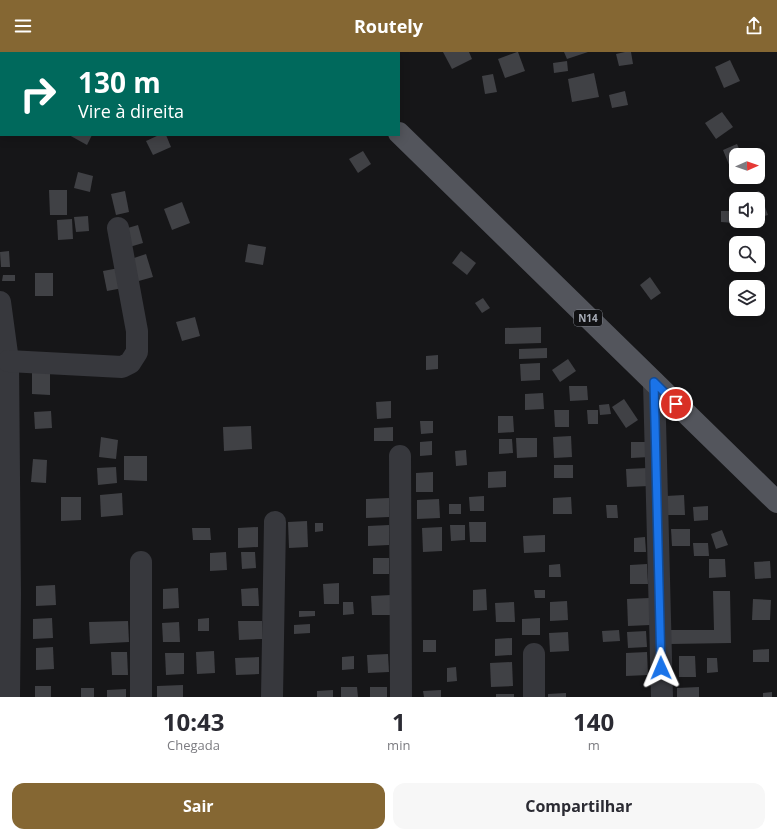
<!DOCTYPE html>
<html lang="pt">
<meta charset="utf-8">
<style>
body{margin:0;font-family:"Open Sans",sans-serif;background:#f7f7f7;color:#2b2b33;height:100vh;display:flex;flex-direction:column;font-size:15px;white-space:nowrap}
*{box-sizing:border-box;margin:0}
p{font-size:13px;color:#7c7c81}
.icon{flex:none;width:22px;height:22px;fill:none;stroke:currentColor;stroke-width:2;stroke-linecap:round;stroke-linejoin:round}
.map{position:relative;height:645px;overflow:hidden}
.side{display:flex;flex-direction:column;background:#fff;flex:1}
.side>*{flex:none}
.top-card{position:absolute;left:0px;top:0px;width:400px;height:84px;box-shadow:0 2px 10px #0003;background:#00695c;color:#fff;overflow:hidden}
.needle{width:26px;rotate:88deg}
.tools{position:absolute;left:729px;top:96px;display:grid;gap:8px}
.tools a{display:grid;place-items:center;width:36px;height:36px;border-radius:8px;background:#fff;box-shadow:0 2px 10px #0003;font-size:20px}
.pin{position:absolute;display:grid;place-items:center;width:34px;height:34px;color:#fff;margin:-17px;border:2px solid #fff;border-radius:50%;box-shadow:0 1px 4px #0007}
.me{position:absolute;width:44px;margin:-22px;rotate:359deg;stroke-linejoin:round;filter:drop-shadow(0 0 3px #0008)}
.turn{display:flex;align-items:center;gap:14px;height:84px;padding:0 12px;font-size:18px}
.turn .icon{width:52px;height:52px;stroke-width:2.5}
.turn b{display:block;font-size:28px;line-height:34px}
.eta{display:flex;justify-content:space-evenly;align-items:center;height:68px;text-align:center}
.eta b{font-size:24px;font-weight:700;line-height:28px}
.primary-button{display:flex;gap:8px;margin-top:auto;padding:8px 12px}
.primary-button a{flex:1;height:46px;border-radius:12px;background:#856733;color:#fff;font-size:16px;font-weight:700;line-height:46px;text-align:center}
.primary-button a+a{background:#f7f7f7;color:#2b2b33}
header{display:flex;justify-content:space-between;align-items:center;height:52px;padding:0 12px;background:#856733;color:#fff;font-size:18px;font-weight:700}
.map>svg:first-child{display:block}
</style>
<header><svg class="icon" aria-label="menu" viewBox="0 0 24 24"><path d="M4 6h16M4 12h16M4 18h16"/></svg>Routely<svg class="icon" aria-label="share" viewBox="0 0 24 24"><path d="M12 15V3M7 8l5-5 5 5M5 13v7h14v-7"/></svg></header>
<div class="map">
<svg width="777" height="645" viewBox="0 0 777 645">
<rect width="100%" height="100%" fill="#161618"/>
<g fill="#404145">
<path d="M443,0h26l3,7 -20,10z"/>
<path d="M517,0h1l7,19 -20,7 -7,-19z"/>
<path d="M564,0h24l-21,7z"/>
<path d="M625,0h6l2,12 -14,2 -3,-12z"/>
<path d="M730,8l10,21 -16,7 -9,-21z"/>
<path d="M567,9l1,10 -14,2 -1,-10z"/>
<path d="M594,21l5,24 -27,5 -4,-23z"/>
<path d="M493,22l4,18 -12,2 -3,-18z"/>
<path d="M625,39l3,14 -16,3 -3,-13z"/>
<path d="M722,60l11,15 -17,12 -11,-16z"/>
<path d="M69,83h23l-5,10z"/>
<path d="M159,83h7l5,12 -18,8 -7,-14z"/>
<path d="M737,92l5,11h-6v15l-4,2 -9,-22z"/>
<path d="M363,99l8,13 -13,9 -9,-14z"/>
<path d="M78,120l15,4 -3,16 -16,-4z"/>
<path d="M49,138h18v25h-17z"/>
<path d="M125,139l4,21 -13,3 -5,-21z"/>
<path d="M759,139l9,24 -10,3v-19h-17l-1,-1z"/>
<path d="M182,150l8,21 -18,7 -8,-21z"/>
<path d="M721,159h15l-1,12 -14,-1z"/>
<path d="M88,164l1,15 -13,1 -2,-15z"/>
<path d="M72,167l1,20 -15,1 -1,-20z"/>
<path d="M138,173l5,18 -17,5 -5,-18z"/>
<path d="M248,192l18,3 -3,18 -18,-3z"/>
<path d="M9,199l1,16h-9l-1,-15z"/>
<path d="M461,199l15,12 -9,12 -15,-12z"/>
<path d="M146,202l7,23 -18,5 -7,-22z"/>
<path d="M119,216l4,20 -16,3 -4,-20z"/>
<rect x="35" y="221" width="18" height="23"/>
<path d="M3,223h12v6h-13z"/>
<path d="M650,225l11,16 -10,7 -11,-15z"/>
<path d="M483,246l7,10 -8,5 -7,-10z"/>
<path d="M195,265l5,19 -18,5 -6,-19z"/>
<path d="M541,275v16l-36,1v-16z"/>
<path d="M547,296v10l-28,1v-10z"/>
<path d="M438,303v14l-12,1v-14z"/>
<path d="M568,307l8,12 -16,11 -8,-12z"/>
<path d="M540,311v17l-19,1 -1,-17z"/>
<path d="M32,315h18v28l-18,-1z"/>
<path d="M569,334h18l1,14 -18,1z"/>
<path d="M543,341l1,16 -19,1v-16z"/>
<path d="M624,347l14,21 -12,8 -14,-21z"/>
<path d="M391,349v17l-14,1 -1,-17z"/>
<path d="M609,352l2,10 -11,1 -1,-10z"/>
<path d="M554,358h15v17h-14z"/>
<path d="M587,358h11v14h-10z"/>
<path d="M51,359l1,17 -17,1 -1,-17z"/>
<path d="M498,364h15l1,16 -16,1z"/>
<path d="M420,369h13v12l-12,1z"/>
<path d="M251,374l1,23 -28,2 -1,-24z"/>
<path d="M393,375v14h-19v-13z"/>
<path d="M571,384l1,21 -18,1 -1,-21z"/>
<path d="M101,385l17,3 -2,19 -17,-2z"/>
<path d="M516,386h21v19l-20,1z"/>
<path d="M499,387h13l1,14 -14,1z"/>
<path d="M432,389v14l-12,1v-14z"/>
<path d="M631,390h17l1,15 -18,1z"/>
<path d="M466,398l1,15 -11,1 -1,-15z"/>
<path d="M124,404h23v25l-23,-1z"/>
<path d="M33,407l14,1 -1,23 -15,-1z"/>
<rect x="554" y="413" width="19" height="13"/>
<path d="M116,415l1,16 -19,2 -1,-17z"/>
<path d="M648,416l1,18 -22,1 -1,-18z"/>
<path d="M506,419v16l-18,1v-16z"/>
<path d="M433,420v20h-17v-19z"/>
<path d="M122,441l1,22 -22,2 -1,-22z"/>
<path d="M684,443l1,20h-18l-1,-19z"/>
<path d="M484,444v15h-14l-1,-14z"/>
<path d="M61,445h20v23l-20,1z"/>
<path d="M571,445l1,17h-19v-16z"/>
<path d="M389,446v19l-23,1v-19z"/>
<path d="M439,447l1,19 -23,1v-19z"/>
<rect x="449" y="452" width="12" height="10"/>
<path d="M606,453h11l1,13h-11z"/>
<path d="M708,454v14l-14,1 -1,-14z"/>
<path d="M307,469l1,26 -19,1 -1,-26z"/>
<path d="M469,470h17v20h-16z"/>
<path d="M315,471h8v8l-8,1z"/>
<path d="M389,473v20l-21,1v-20z"/>
<path d="M450,473h15v15l-14,1z"/>
<path d="M258,475v20l-20,1v-20z"/>
<path d="M442,475v24l-19,1 -1,-24z"/>
<path d="M192,476h18l1,12h-18z"/>
<path d="M671,477h19v17h-18z"/>
<path d="M722,478l6,15 -12,4 -5,-15z"/>
<path d="M545,483v17l-21,1 -1,-17z"/>
<path d="M645,485l1,15h-12v-14z"/>
<path d="M693,491h15l1,13h-15z"/>
<path d="M226,500l1,18 -17,1v-18z"/>
<path d="M241,500h14l1,16 -14,1z"/>
<rect x="373" y="506" width="16" height="16"/>
<path d="M709,507h16l1,18 -17,1z"/>
<path d="M770,509l1,17 -16,1 -1,-17z"/>
<path d="M560,512l1,13h-12v-12z"/>
<path d="M647,512l1,20h-18v-19z"/>
<path d="M339,531v21h-15l-1,-20z"/>
<path d="M55,533l1,20 -20,1v-20z"/>
<path d="M178,536l1,20 -16,1v-20z"/>
<path d="M258,536l1,18h-17l-1,-17z"/>
<path d="M486,537l1,21 -14,1v-21z"/>
<path d="M534,538h11v8h-10z"/>
<path d="M713,539h17l1,52 -61,1v-14h44z"/>
<path d="M391,543v20h-19l-1,-19z"/>
<path d="M649,546l1,27 -22,1 -1,-27z"/>
<path d="M753,547l18,1 -1,20h-18z"/>
<path d="M567,549l1,19 -18,1v-19z"/>
<path d="M343,550h10l1,12 -11,1z"/>
<path d="M514,550l1,20h-19l-1,-19z"/>
<path d="M299,559h16v5l-16,1z"/>
<path d="M52,566l1,20 -20,1v-20z"/>
<path d="M209,566v13h-11v-12z"/>
<path d="M540,566v17h-18v-16z"/>
<path d="M128,569l1,21 -39,2 -1,-22z"/>
<path d="M238,569h24v18l-23,1z"/>
<path d="M179,570l1,20h-17l-1,-19z"/>
<path d="M310,572v9l-16,1v-9z"/>
<path d="M619,578l1,11 -17,1 -1,-11z"/>
<path d="M646,579l1,16 -19,1 -1,-16z"/>
<path d="M568,580l1,19 -19,1 -1,-19z"/>
<path d="M512,586v17l-17,1v-17z"/>
<rect x="423" y="588" width="13" height="12"/>
<path d="M53,595l1,22 -18,1v-22z"/>
<path d="M769,597v13h-16v-12z"/>
<path d="M214,599l1,22 -18,1 -1,-22z"/>
<path d="M111,600h16l1,23h-16z"/>
<path d="M647,600l1,23 -22,1v-23z"/>
<path d="M165,601h19v21l-18,1z"/>
<path d="M388,602l1,18 -21,1 -1,-18z"/>
<path d="M354,604v13l-12,1v-13z"/>
<path d="M679,604h16l1,21h-17z"/>
<path d="M259,605v17l-23,1 -1,-17z"/>
<path d="M707,606h10l1,14 -11,1z"/>
<path d="M512,610l1,24 -22,1 -1,-24z"/>
<path d="M456,615l1,14 -10,1v-14z"/>
<path d="M183,633v12h-26v-11z"/>
<rect x="35" y="634" width="16" height="11"/>
<path d="M341,635h16l1,10h-17z"/>
<rect x="370" y="635" width="17" height="10"/>
<path d="M699,635v10h-22v-9z"/>
<rect x="81" y="636" width="13" height="9"/>
<path d="M126,637v8h-19v-7z"/>
<path d="M333,638v7h-16v-6z"/>
<path d="M441,638v7h-17l-1,-6z"/>
<path d="M772,640v5h-9v-4z"/>
<path d="M566,641v4h-18v-3z"/>
<rect x="496" y="642" width="18" height="3"/>
</g>
<g fill="none" stroke-linecap="round" stroke-linejoin="round">
<g stroke="#37383d" stroke-width="22">
<path d="M11,1l1,-1"/>
<path d="M0,21l1,-2"/>
<path d="M0,250l8,59 2,233 -1,103"/>
<path d="M8,309l114,6 8,-4 7,-11v-21l-19,-103"/>
<path d="M654,330l8,315"/>
<path d="M400,404l1,241"/>
<path d="M534,602v43"/>
<path d="M141,645v-135"/>
<path d="M272,645l3,-175"/>
</g>
<g stroke="#53555c" stroke-width="22">
<path d="M316,0l1,1"/>
<path d="M399,81l378,369"/>
</g>
</g>
<g fill="none" stroke-linecap="round" stroke-linejoin="round">
<g stroke="#114b97" stroke-width="10">
<path id="route" d="M661,616l-7,-286 22,22"/>
</g>
<use href="#route" stroke="#1a73e8" stroke-width="7"/>
</g>
<g text-anchor="middle" stroke-width="3.5" stroke-linejoin="round" paint-order="stroke">
<rect fill="#111113" stroke="#7b7e86" stroke-width="1" x="574" y="258" width="28" height="16" rx="3"/>
<g font-size="10" font-weight="bold" fill="#a8adb8">
<text x="588" y="270">N14</text>
</g>
</g>
</svg>
<div class="tools">
<a><svg class="needle" viewBox="-14 -14 28 28"><path d="M0-13l5 13h-10z" fill="#e53935"/><path d="M0 13l5-13h-10z" fill="#7c7c81"/></svg></a>
<a><svg class="icon" aria-label="sound" viewBox="0 0 24 24"><path d="M4 9h4l5-4v14l-5-4H4zM17 9q2 3 0 6"/></svg></a>
<a><svg class="icon" aria-label="search" viewBox="0 0 24 24"><circle cx="10" cy="10" r="6"/><path d="M15 15l6 6"/></svg></a>
<a><svg class="icon" aria-label="layers" viewBox="0 0 24 24"><path d="M12 4l9 5-9 5-9-5zM3 14l9 5 9-5"/></svg></a>
</div>
<div class="pin" style="left:676px;top:352px;background:#d93025"><svg class="icon" aria-label="arrive" viewBox="0 0 24 24"><path d="M6 21V4h12l-3 4 3 4H6"/></svg></div>
<svg class="me" style="left:661px;top:616px" viewBox="-20 -20 40 40"><path d="M0-17L14 15 0 8-14 15z" fill="#1a73e8" stroke="#fff" stroke-width="4"/></svg>
<div class="top-card">
<div class="turn"><svg class="icon" aria-label="right" viewBox="0 0 24 24"><path d="M7 20v-9h11M14 6l5 5-5 5"/></svg><div><b>130 m</b>Vire à direita</div></div>
</div>
</div>
<section class="side">
<div class="eta">
<div><b>10:43</b><p>Chegada</p></div>
<div><b>1</b><p>min</p></div>
<div><b>140</b><p>m</p></div>
</div>
<div class="primary-button"><a>Sair</a><a>Compartilhar</a></div>
</section>
